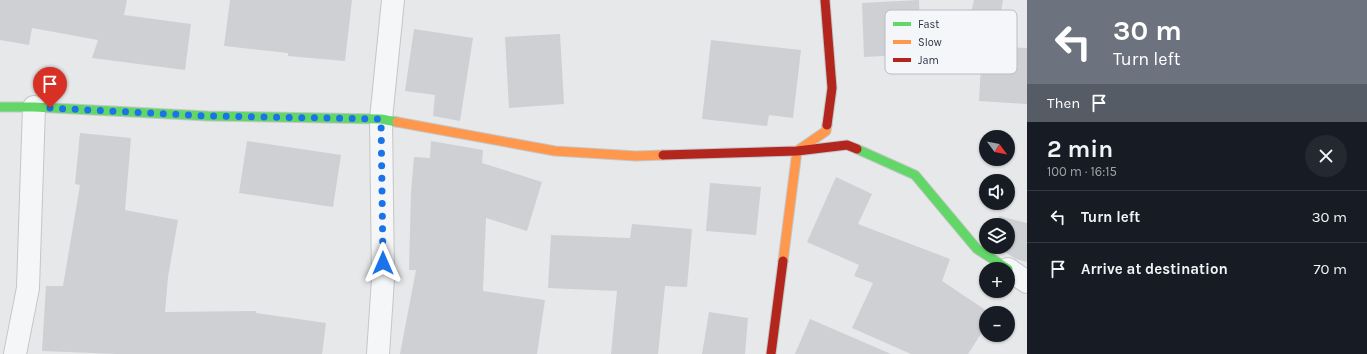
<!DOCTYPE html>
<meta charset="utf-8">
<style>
body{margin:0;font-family:Karla,sans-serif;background:#242831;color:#f1f3f6;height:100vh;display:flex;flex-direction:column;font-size:15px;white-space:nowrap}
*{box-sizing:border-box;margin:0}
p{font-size:13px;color:#9ea1a6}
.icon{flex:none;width:22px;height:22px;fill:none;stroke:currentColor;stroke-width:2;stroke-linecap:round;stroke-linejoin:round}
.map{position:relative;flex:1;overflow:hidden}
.details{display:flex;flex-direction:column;background:#171b24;width:340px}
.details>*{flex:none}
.top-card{background:#6c737f;color:#fff;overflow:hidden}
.needle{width:26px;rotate:122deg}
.fabs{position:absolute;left:979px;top:130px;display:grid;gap:8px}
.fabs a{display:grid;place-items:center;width:36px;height:36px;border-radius:50%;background:#171b24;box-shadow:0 1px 3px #0004;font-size:20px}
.pin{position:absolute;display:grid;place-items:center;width:34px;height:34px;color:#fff;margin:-41px -17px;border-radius:50% 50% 50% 0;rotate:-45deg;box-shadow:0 0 4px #0007}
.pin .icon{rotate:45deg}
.me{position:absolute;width:44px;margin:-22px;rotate:0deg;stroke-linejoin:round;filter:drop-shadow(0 0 3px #0008)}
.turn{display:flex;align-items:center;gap:14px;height:84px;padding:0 20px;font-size:18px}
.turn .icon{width:52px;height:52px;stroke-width:2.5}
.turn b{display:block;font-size:28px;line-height:34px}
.then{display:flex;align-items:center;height:38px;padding:0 20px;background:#0003;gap:8px;font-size:15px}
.round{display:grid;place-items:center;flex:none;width:42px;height:42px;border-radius:21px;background:#242831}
.overview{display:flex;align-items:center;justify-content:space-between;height:68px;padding:0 20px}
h1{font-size:24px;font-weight:700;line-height:30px}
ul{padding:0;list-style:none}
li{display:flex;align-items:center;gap:12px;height:52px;padding:0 20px;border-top:1px solid #363941}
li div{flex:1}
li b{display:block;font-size:15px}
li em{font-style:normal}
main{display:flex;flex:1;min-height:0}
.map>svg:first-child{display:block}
</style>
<main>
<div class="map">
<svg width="1027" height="354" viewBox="0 0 1027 354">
<rect width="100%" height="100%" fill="#e6e8ea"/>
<g fill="#ced0d3">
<path d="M0,0h127l-3,15 67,9 -6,46 -93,-12 6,-18 -66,-12 -3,17 -29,-5z"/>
<path d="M230,0h122l-7,61 -57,-5v-3l-64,-7z"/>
<path d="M919,0l2,54 -57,3 -2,-54z"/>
<path d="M974,0h29l-6,33 -29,-6z"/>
<path d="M414,29l59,9 -13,83 -27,-5 2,-21 -30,-4z"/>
<path d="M560,34l4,70 -55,4 -4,-71z"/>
<path d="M711,40l90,10 -8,68 -24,-3 -2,11 -65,-7z"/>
<path d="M982,46l45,2v56l-48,-3z"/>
<path d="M80,133l51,5 -6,72 53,10 -10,57 -3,35 91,-1v2l70,10 -4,31h-204l-76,-3 4,-65h17l17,-101 -5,-1z"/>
<path d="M247,141l94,14 -8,52 -94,-14z"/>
<path d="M431,141l52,9 -1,13 60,19 -15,49 -41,-13 -3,73 62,9 -8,54h-137l16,-84h-7l2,-78 3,-35 16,1z"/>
<path d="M836,177l36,17 -14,30 92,35 -8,22 48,32h-4v13l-18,28h-57l-59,-26 21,-45 -19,-7 5,-11 -52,-23z"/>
<path d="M710,183l51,4 -5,48 -50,-4z"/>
<path d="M999,216l28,7v39l-11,-3 -19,-12h11v-22h-12z"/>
<path d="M632,224l60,5 -5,58 -22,-1 -7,68h-47l6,-63 -69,-3 3,-53 79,3z"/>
<path d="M709,312l39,6 -3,36h-43z"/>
<path d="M810,319l81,35h-96z"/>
</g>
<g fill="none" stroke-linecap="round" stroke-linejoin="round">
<g stroke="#c4c6c8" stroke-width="24">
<g id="street">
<path d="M1008,269l19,13"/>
<path d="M15,354l13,-66 6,-181"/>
<path d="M378,354l5,-75 -2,-160 12,-119"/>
</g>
</g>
<g stroke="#c4c6c8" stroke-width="11">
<g id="fast">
<path d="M0,107h34l174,9 173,3 16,3"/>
<path d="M857,149l58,26 62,74 31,20"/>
</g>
</g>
<g stroke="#c4c6c8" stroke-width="11">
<g id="slow">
<path d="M397,122l158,29 81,5 27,-1"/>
<path d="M783,261l14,-110 29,-20 1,-6"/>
</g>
</g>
<g stroke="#c4c6c8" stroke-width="11">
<g id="jam">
<path d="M825,0l7,88 -5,37"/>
<path d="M663,155l134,-4 50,-6 10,4"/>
<path d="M771,354l12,-93"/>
</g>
</g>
<use href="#street" stroke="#f5f6f7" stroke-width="22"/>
<use href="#fast" stroke="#63d668" stroke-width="9"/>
<use href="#slow" stroke="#ff974d" stroke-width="9"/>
<use href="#jam" stroke="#b3261e" stroke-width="9"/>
</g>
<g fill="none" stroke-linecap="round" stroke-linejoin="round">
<path stroke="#1a73e8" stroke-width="7" stroke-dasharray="0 12.6" d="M50,108l158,8 173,3 2,144"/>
</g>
<rect x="885" y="10" width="132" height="64" rx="6" fill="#f4f6f9" stroke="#b8bcc3" stroke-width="1"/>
<rect x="893" y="22" width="18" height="4" fill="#63d668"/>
<rect x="893" y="40" width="18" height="4" fill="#ff974d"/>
<rect x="893" y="58" width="18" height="4" fill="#b3261e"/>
<g font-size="11" fill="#2b3445">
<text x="918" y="28">Fast</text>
<text x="918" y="46">Slow</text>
<text x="918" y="64">Jam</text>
</g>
</svg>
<div class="fabs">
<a><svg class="needle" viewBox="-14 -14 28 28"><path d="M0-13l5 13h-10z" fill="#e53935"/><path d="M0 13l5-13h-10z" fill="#9ea1a6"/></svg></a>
<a><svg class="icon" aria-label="sound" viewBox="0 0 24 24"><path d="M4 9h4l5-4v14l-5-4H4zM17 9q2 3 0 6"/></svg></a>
<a><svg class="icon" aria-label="layers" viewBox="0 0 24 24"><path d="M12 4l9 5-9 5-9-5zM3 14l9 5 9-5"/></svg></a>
<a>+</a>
<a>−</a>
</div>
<div class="pin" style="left:50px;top:108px;background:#d93025"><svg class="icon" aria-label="arrive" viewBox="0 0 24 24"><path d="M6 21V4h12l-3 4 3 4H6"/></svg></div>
<svg class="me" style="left:383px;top:263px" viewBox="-20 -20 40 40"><path d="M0-17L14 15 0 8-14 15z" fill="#1a73e8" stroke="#fff" stroke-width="4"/></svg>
</div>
<section class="details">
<div class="top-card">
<div class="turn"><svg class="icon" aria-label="left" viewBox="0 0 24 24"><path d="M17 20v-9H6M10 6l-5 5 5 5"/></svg><div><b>30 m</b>Turn left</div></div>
<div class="then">Then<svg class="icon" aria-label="arrive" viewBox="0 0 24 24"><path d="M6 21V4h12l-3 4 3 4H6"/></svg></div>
</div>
<div class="overview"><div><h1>2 min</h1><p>100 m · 16:15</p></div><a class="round"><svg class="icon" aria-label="close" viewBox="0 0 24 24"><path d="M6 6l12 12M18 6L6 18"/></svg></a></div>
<ul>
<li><svg class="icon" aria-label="left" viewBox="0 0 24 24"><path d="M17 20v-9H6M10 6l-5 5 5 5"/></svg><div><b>Turn left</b></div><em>30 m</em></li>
<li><svg class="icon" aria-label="arrive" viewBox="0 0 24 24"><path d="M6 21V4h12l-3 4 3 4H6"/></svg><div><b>Arrive at destination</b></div><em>70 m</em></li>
</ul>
</section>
</main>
